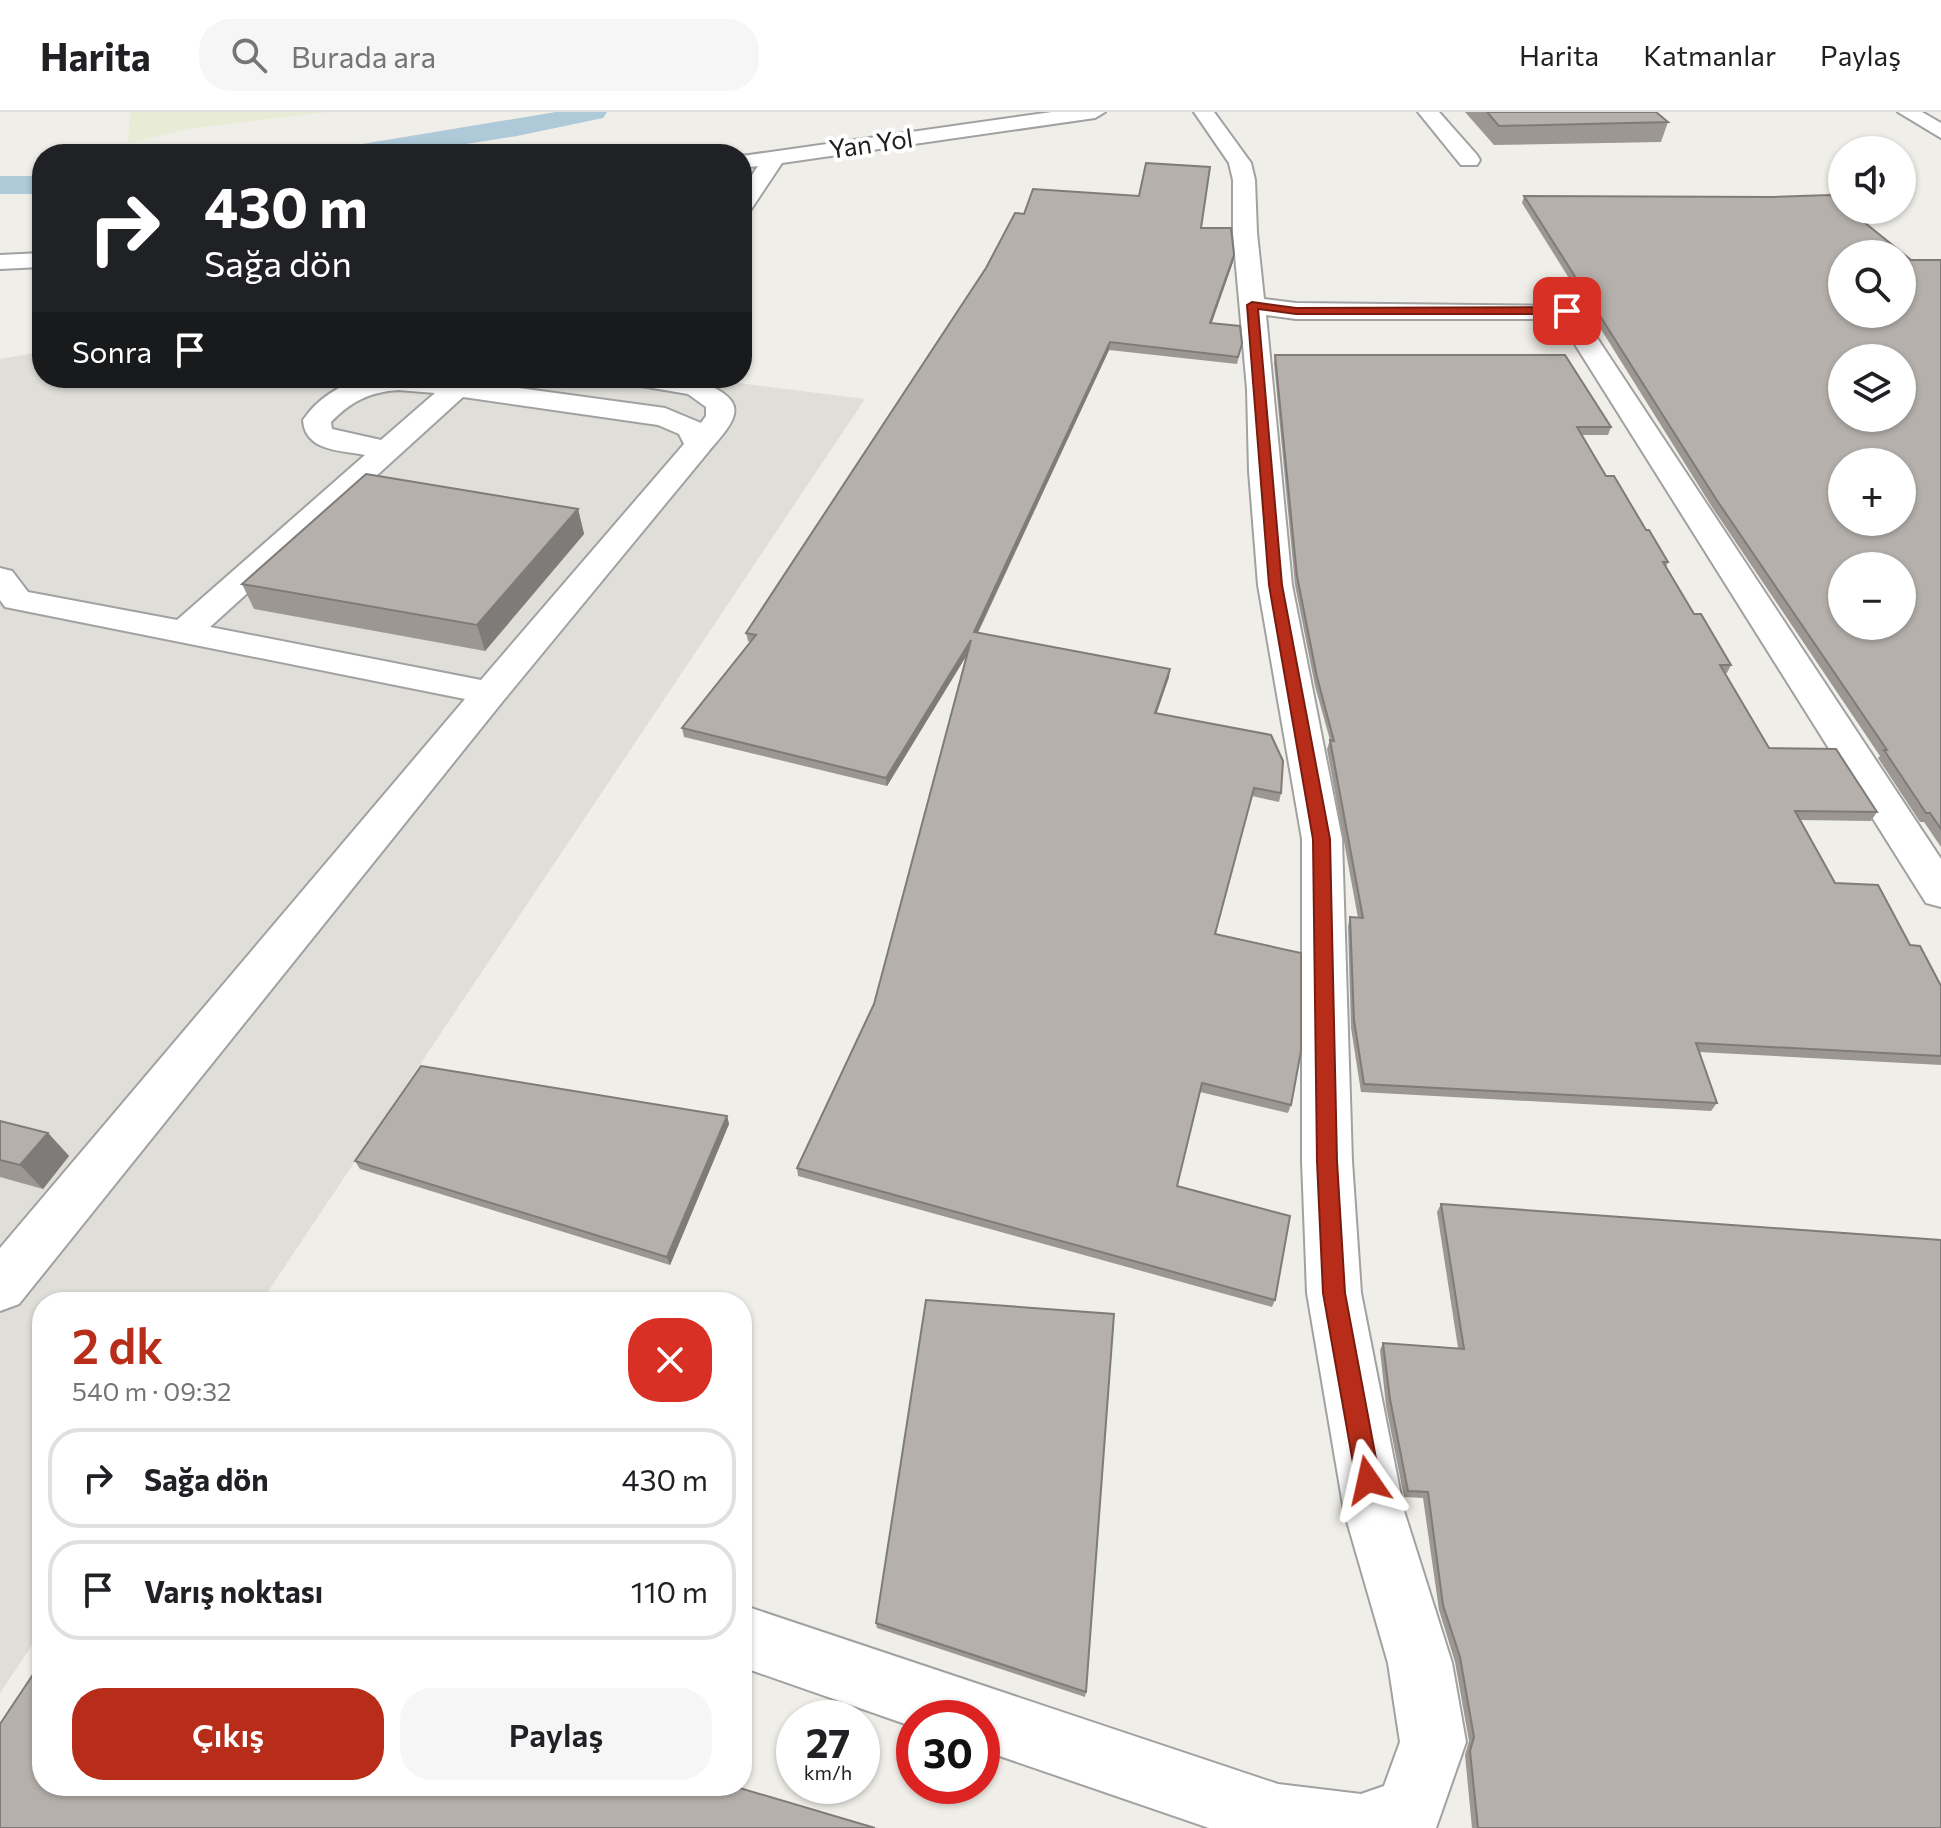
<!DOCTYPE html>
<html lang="tr">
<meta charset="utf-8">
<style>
body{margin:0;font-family:Commissioner,sans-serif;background:#f6f6f6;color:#202124;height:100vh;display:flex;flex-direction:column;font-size:30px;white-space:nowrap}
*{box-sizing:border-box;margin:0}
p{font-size:26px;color:#757577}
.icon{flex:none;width:44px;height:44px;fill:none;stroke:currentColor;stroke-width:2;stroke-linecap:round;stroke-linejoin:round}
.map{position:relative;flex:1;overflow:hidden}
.details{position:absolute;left:32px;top:1180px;width:720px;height:504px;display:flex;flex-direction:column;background:#fff;border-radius:32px;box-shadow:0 2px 6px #0004}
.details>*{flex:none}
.top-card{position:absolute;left:32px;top:32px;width:720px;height:244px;border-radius:32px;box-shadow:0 2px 6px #0004;background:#202124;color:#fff;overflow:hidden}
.buttons{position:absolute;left:1828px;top:24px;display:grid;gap:16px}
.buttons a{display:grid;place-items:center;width:88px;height:88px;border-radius:50%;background:#fff;box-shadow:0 2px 6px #0004;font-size:40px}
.speed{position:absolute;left:776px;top:1588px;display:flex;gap:16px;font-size:40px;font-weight:700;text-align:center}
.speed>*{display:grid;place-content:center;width:104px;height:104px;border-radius:50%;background:#fff;box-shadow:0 2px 6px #0004;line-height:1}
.speed small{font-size:20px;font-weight:400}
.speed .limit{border:12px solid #d22;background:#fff;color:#111}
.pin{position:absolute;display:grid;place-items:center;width:68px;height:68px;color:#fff;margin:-34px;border-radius:16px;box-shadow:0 4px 12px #0006}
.me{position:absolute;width:88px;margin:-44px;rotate:349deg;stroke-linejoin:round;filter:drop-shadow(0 0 6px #0008)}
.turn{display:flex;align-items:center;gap:28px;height:168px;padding:0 40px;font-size:36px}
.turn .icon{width:104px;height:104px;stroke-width:2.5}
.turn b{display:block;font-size:56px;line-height:68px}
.then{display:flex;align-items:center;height:76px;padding:0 40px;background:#0003;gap:16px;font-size:30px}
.round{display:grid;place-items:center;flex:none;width:84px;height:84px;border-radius:32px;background:#f6f6f6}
.overview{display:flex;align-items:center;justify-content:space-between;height:136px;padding:0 40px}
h1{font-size:48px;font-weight:600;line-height:60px;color:#b72d19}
.cta{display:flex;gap:16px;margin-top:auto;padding:16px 40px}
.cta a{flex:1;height:92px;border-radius:32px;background:#b72d19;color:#fff;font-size:32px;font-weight:600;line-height:92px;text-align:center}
.cta a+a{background:#f6f6f6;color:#202124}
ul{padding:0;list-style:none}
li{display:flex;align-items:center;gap:24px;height:100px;margin:0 16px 12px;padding:0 24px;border:4px solid #e0e0e0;border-radius:32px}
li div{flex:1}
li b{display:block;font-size:30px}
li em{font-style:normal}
header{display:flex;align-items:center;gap:48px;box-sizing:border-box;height:112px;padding:0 40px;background:#fff;border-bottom:2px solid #e0e0e0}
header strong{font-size:38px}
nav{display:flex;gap:44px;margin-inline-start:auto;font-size:28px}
.search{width:560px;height:72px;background:#f6f6f6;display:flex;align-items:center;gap:20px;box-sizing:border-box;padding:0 28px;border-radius:32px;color:#757577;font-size:30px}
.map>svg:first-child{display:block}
</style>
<header>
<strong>Harita</strong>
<div class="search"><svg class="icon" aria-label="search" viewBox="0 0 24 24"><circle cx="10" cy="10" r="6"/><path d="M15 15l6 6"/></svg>Burada ara</div>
<nav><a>Harita</a><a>Katmanlar</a><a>Paylaş</a></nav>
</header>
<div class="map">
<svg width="1941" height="1716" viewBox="0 0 1941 1716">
<rect width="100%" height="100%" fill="#f0eee8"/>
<path fill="#dfded9" d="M42,240v26h656l167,21 -604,903h-219v328l-42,63v-1334z"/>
<path fill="#e8ecd6" d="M130,0h199l-136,16 -65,15z"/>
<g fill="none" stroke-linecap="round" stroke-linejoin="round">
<g fill="#aec9d8" fill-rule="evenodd">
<path d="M556,0h51l-4,6 -86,18 -114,18h-67l4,-6 10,-2z"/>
<rect x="0" y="64" width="42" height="18"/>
</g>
<g stroke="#a1a1a1" stroke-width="4">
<g id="minor">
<path d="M1052,0h53l-10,6 -313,45 -32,48 -8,2v-23l16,-24 -16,2v-12z"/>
<path d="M1194,0h20l37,51 4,17 2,53 7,66 32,4 280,3 365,553v48l-15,-4 -367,-584h-263l-30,-4 26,270 50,254 10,322 9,132 43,218 48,152 14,79 -30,86h-227l-227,-78v-32h-68v9l-172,-60v-62l536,179 83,10 23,-8 16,-44 -12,-79 -44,-152 -37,-218 -5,-132v-322l-44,-254 -9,-114 -2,-82 -14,-156v-53l-4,-17z"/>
<path d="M1418,0h21l38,43 3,5 -3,5h-16z"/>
<path d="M1898,0h24l19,11v15z"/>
<path d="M42,141v14l-42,2v-14z"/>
<path d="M364,266h81l220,30 36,15 5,-7v-9l-18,-13 -59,-10 -4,-6c37,0 67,-6 98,15 8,6 13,12 11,21 -2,12 -17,27 -25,37l-206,250 -484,603 -19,7v-63l465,-549 -460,-92 -5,-7v-32l12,3 16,21 149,28 188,-165c-26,-5 -60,-4 -62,-35 14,-21 37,-35 61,-42zM398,278l37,3 -54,47 -49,-11 -1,-7c20,-21 39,-30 67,-32zM463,285l195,28 21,9 5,10 -203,236 -271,-53z"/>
</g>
</g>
<use href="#minor" fill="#fff" fill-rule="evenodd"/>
</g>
<g fill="#9c9793">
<path d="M1465,0h191l12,10 -7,20 -167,3z"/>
<path d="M1524,84l387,64h30v587l-17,-25h-4l-42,-64 2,-2 -168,-249 -190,-304z"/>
<path d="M1024,102l177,14 33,27 -1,7 -22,61 31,21 -5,20 -128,-14 -131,283 191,44 -13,36 125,80 -2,9 -27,-6 -37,138 76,171 -3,8 -88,-21 -23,94 98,114 -3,7 -474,-131 -1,-8 77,-164 93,-349 -80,131 -203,-49 -2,-9 68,-86 -2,-1 -2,-8z"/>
<path d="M1275,243l336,72 -3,8h-26l24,41 62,86 -2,5 28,47 37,51 -4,8h-2l44,75 108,64 -6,9 -71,-1 35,63 75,62 31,41v79l-242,-13 18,51 -6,8 -350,-19 -10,-64 -3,-102 2,-9 8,1 -31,-169 3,-9 -15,-54 -20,-101 -21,-222z"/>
<path d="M578,397l6,25 -99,117 -231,-42 -12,-25z"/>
<path d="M727,1004l2,8 -59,141 -310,-96 -5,-8z"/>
<path d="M0,1009l48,12 21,23 -26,33 -43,-12z"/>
<path d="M1441,1092l500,624h-469l-7,-73 4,-14 -14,-79 -16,-52 -16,-112 -19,-1 -18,-91 -6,-56 3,-7 75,5 -21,-136z"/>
<path d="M876,1511l210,69 -1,5 -208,-69z"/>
</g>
<g fill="#7f7b78">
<path d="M1234,143l-1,7 -24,69 1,-8z"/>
<path d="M1110,230l-1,8 -135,290v-8z"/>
<path d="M578,397l6,25 -99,117 -8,-26z"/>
<path d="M971,528v8l-84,138 -1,-8z"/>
<path d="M1170,557l-1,8 -15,44 1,-8z"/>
<path d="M727,1004l2,8 -59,141 -3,-8z"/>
<path d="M48,1021l21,23 -26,33 -23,-24z"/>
</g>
<g fill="#b5b0ab" stroke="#7f7b78" stroke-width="2" fill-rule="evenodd">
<path d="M1487,0h169l12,10 -169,4z"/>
<path d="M1146,51l64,4 -9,61h30l3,27 -24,68 30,3 2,18 -4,13 -128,-15 -136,290 196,37 -15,44 116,22 12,26 -2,32 -27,-5 -39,146 86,19v98l-10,54 -89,-22 -25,103 113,30 -15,84 -478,-132 77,-164 97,-364 -85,138 -204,-50 74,-93 -10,-2 240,-365 29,-55 9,1 9,-25 106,7z"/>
<path d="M1830,83l12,10v5h7l62,50h30v569l-11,-16h-4l-42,-63h3l-171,-251 -192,-303 249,1zM1842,142h60v60h-60zM1842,246h60v60h-60zM1842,350h60v60h-60zM1842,454h60v60h-60z"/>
<path d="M1275,243h290l46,72h-34l29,49h8l32,54h3l19,32h-5l31,52h7l30,51h-11l49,83 67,1 41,63 -82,-1 40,72 43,2 32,60 10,1 21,40v70l-245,-13 21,60 -353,-19 -10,-64 -4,-103 13,1 -33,-178 4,1 -17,-64 -20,-101z"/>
<path d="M366,362l212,35 -101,116 -235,-41z"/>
<path d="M421,954l306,50 -60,141 -312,-96z"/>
<path d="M0,1009l48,12 -28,32 -20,-5z"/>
<path d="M1441,1092l500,36v588h-463l-8,-77 4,-14 -14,-80 -17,-52 -15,-113 -20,-1 -18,-92 -7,-56 81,6z"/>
<path d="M926,1188l188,14 -28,378 -210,-69z"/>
<path d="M42,1549v125h691l142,42h-875v-104z"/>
</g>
<path fill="#b72d19" stroke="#771d10" stroke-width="2" d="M1252,190l44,6 271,-1 5,4 -5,3h-271l-38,-5 24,276 48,254 7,322 8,132 35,187 -3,8 -9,4 -8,-4 -4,-8 -33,-187 -6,-132 -4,-322 -44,-254 -22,-280z"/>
<g text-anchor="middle" stroke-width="8" stroke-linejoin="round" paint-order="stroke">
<g font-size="26" fill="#202020" stroke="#fff">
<text transform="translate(871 32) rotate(-8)" y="9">Yan Yol</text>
</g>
</g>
</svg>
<div class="buttons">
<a><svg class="icon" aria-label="sound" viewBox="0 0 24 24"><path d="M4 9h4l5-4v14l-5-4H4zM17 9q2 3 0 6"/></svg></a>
<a><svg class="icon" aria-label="search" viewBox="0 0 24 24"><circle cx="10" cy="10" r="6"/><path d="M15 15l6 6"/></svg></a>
<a><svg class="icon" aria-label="layers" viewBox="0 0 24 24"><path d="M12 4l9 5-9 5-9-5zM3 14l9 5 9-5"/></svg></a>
<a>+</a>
<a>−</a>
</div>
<div class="speed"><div>27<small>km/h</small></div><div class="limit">30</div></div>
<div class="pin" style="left:1567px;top:199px;background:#d93025"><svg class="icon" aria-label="arrive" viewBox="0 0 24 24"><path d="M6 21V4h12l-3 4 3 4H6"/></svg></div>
<svg class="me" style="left:1368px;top:1368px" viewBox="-20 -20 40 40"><path d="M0-17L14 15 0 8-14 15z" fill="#b72d19" stroke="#fff" stroke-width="4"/></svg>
<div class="top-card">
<div class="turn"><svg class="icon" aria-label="right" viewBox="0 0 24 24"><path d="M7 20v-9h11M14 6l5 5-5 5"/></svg><div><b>430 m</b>Sağa dön</div></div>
<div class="then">Sonra<svg class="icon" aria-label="arrive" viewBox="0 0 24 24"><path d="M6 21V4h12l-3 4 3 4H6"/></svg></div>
</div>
<section class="details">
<div class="overview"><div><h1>2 dk</h1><p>540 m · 09:32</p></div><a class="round" style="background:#d93025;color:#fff"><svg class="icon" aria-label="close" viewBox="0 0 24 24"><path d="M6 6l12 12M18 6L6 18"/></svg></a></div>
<ul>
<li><svg class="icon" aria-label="right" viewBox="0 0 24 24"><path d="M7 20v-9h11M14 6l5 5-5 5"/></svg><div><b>Sağa dön</b></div><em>430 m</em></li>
<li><svg class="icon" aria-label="arrive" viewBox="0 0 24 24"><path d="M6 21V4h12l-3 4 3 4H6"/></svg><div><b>Varış noktası</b></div><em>110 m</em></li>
</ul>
<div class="cta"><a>Çıkış</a><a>Paylaş</a></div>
</section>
</div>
